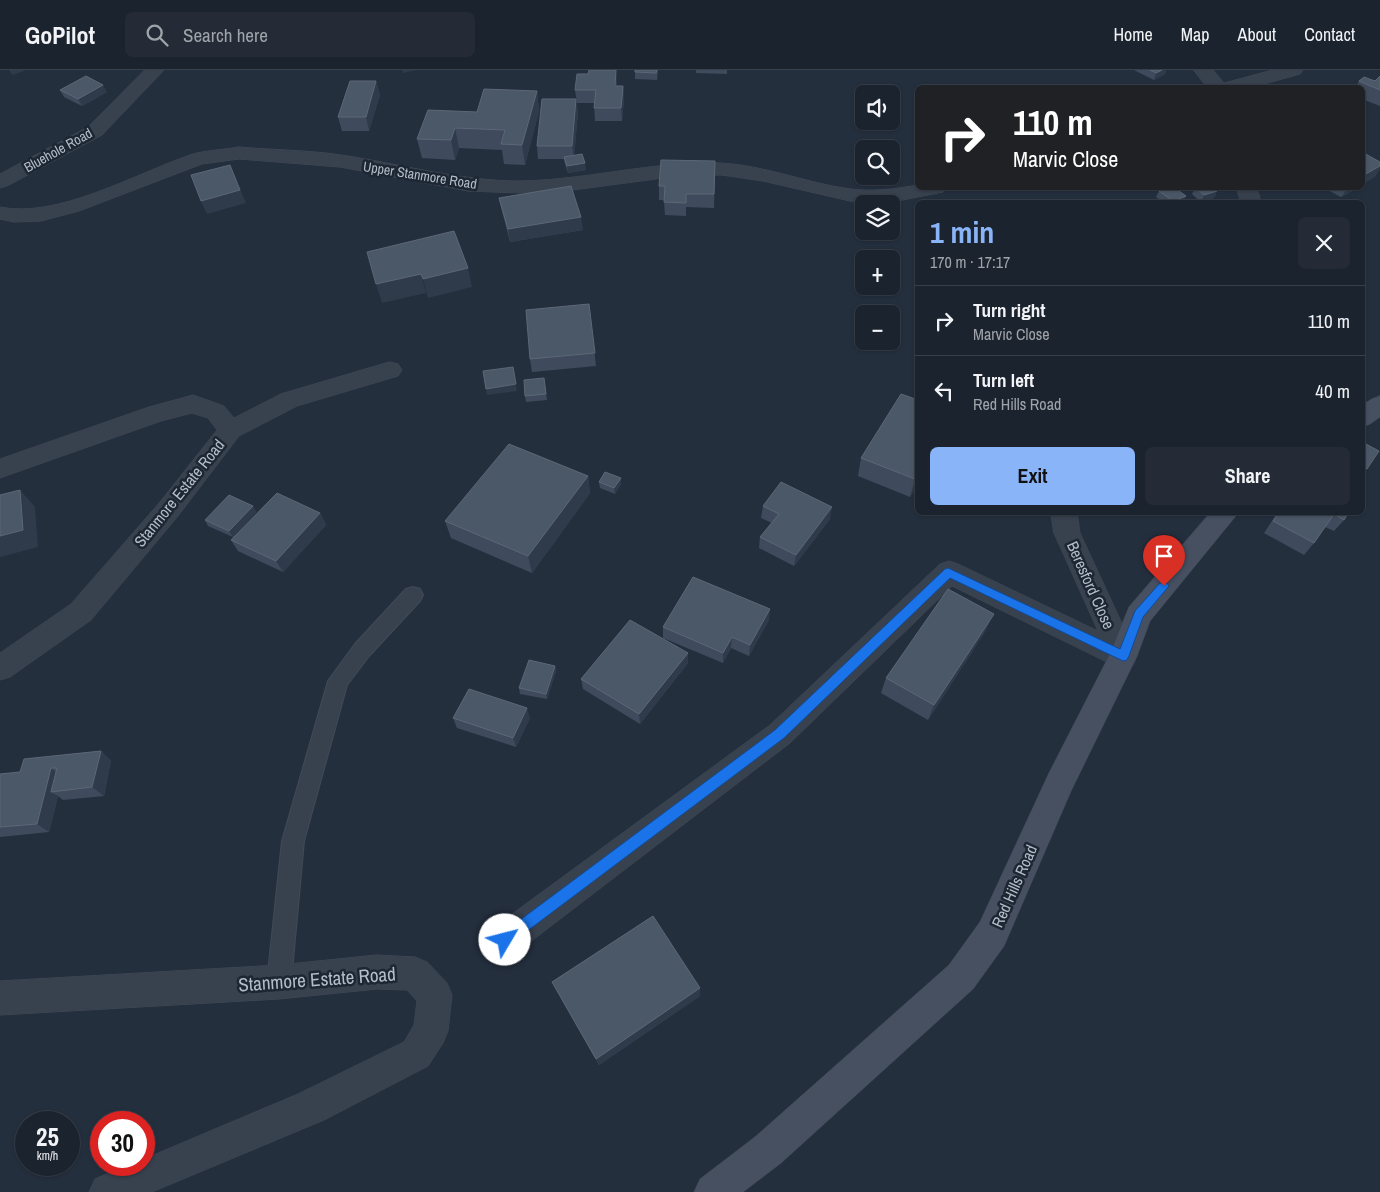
<!DOCTYPE html>
<meta charset="utf-8">
<style>
body{margin:0;font-family:"Archivo Narrow",sans-serif;background:#242b36;color:#f1f3f6;height:100vh;display:flex;flex-direction:column;font-size:19px;white-space:nowrap}
*{box-sizing:border-box;margin:0}
p{font-size:16px;color:#a0a4aa}
.icon{flex:none;width:28px;height:28px;fill:none;stroke:currentColor;stroke-width:2;stroke-linecap:round;stroke-linejoin:round}
.map{position:relative;flex:1;overflow:hidden}
.side{position:absolute;left:915px;top:130px;width:450px;height:315px;display:flex;flex-direction:column;background:#1b232e;border-radius:8px;box-shadow:0 1px 4px #0004,0 0 0 1px #39404a}
.side>*{flex:none}
.banner{position:absolute;left:915px;top:15px;width:450px;height:105px;border-radius:8px;box-shadow:0 1px 4px #0004,0 0 0 1px #39404a;background:#202124;color:#fff;overflow:hidden}
.fabs{position:absolute;left:855px;top:15px;display:grid;gap:10px}
.fabs a{display:grid;place-items:center;width:45px;height:45px;border-radius:8px;background:#1b232e;box-shadow:0 1px 4px #0004,0 0 0 1px #39404a;font-size:25px}
.speed{position:absolute;left:15px;top:1041px;display:flex;gap:10px;font-size:25px;font-weight:700;text-align:center}
.speed>*{display:grid;place-content:center;width:65px;height:65px;border-radius:50%;background:#1b232e;box-shadow:0 1px 4px #0004,0 0 0 1px #39404a;line-height:1}
.speed small{font-size:12px;font-weight:400}
.speed .limit{border:8px solid #d22;background:#fff;color:#111}
.pin{position:absolute;display:grid;place-items:center;width:42px;height:42px;color:#fff;margin:-51px -21px;border-radius:50% 50% 50% 0;rotate:-45deg;box-shadow:0 0 5px #0007}
.pin .icon{rotate:45deg}
.me{position:absolute;width:55px;margin:-28px;rotate:53deg;stroke-linejoin:round;filter:drop-shadow(0 0 4px #0008)}
.turn{display:flex;align-items:center;gap:18px;height:105px;padding:0 15px;font-size:22px}
.turn .icon{width:65px;height:65px;stroke-width:2.5}
.turn b{display:block;font-size:35px;line-height:42px}
.round{display:grid;place-items:center;flex:none;width:52px;height:52px;border-radius:8px;background:#242b36}
.summary{display:flex;align-items:center;justify-content:space-between;height:85px;padding:0 15px}
h1{font-size:30px;font-weight:700;line-height:38px;color:#8ab4f8}
.cta{display:flex;gap:10px;margin-top:auto;padding:10px 15px}
.cta a{flex:1;height:58px;border-radius:8px;background:#8ab4f8;color:#111;font-size:20px;font-weight:700;line-height:58px;text-align:center}
.cta a+a{background:#242b36;color:#f1f3f6}
ul{padding:0;list-style:none}
li{display:flex;align-items:center;gap:15px;height:70px;padding:0 15px;border-top:1px solid #39404a}
li div{flex:1}
li b{display:block;font-size:19px}
li em{font-style:normal}
header{display:flex;align-items:center;gap:30px;box-sizing:border-box;height:70px;padding:0 25px;background:#1b232e;border-bottom:1px solid #39404a}
header strong{font-size:24px}
nav{display:flex;gap:28px;margin-inline-start:auto;font-size:18px}
.search{width:350px;height:45px;background:#242b36;display:flex;align-items:center;gap:12px;box-sizing:border-box;padding:0 18px;border-radius:8px;color:#a0a4aa;font-size:19px}
.map>svg:first-child{display:block}
</style>
<header>
<strong>GoPilot</strong>
<div class="search"><svg class="icon" aria-label="search" viewBox="0 0 24 24"><circle cx="10" cy="10" r="6"/><path d="M15 15l6 6"/></svg>Search here</div>
<nav><a>Home</a><a>Map</a><a>About</a><a>Contact</a></nav>
</header>
<div class="map">
<svg width="1380" height="1122" viewBox="0 0 1380 1122">
<rect width="100%" height="100%" fill="#242f3e"/>
<g fill="none" stroke-linecap="round" stroke-linejoin="round">
<g stroke="#414a57" stroke-width="2">
<path id="service" d="M413,517l7,2 3,6 -3,6 -51,55 -22,29 -43,156 -13,141 -3,9 -9,3 -9,-3 -3,-9 15,-141 46,-160 27,-37 51,-55z"/>
</g>
<g stroke="#414a57" stroke-width="1">
<g id="minor">
<path d="M145,0h19l-62,65 -95,51 -7,2v-14l88,-47z"/>
<path d="M1194,0h19l11,13 49,-13h30l-3,4 -50,14h-42z"/>
<path d="M239,77c34,3 68,3 102,8 60,9 118,26 179,26 67,-1 133,-20 200,-18 44,2 86,20 130,26 23,3 45,0 68,-4v3h28l-3,4 -56,11 -37,-2 -87,-20 -41,-6h-36l-121,16 -45,2 -52,-2 -128,-24 -101,-8 -37,5 -123,47 -38,10 -27,1 -14,-3v-12c57,12 135,-33 190,-52 15,-5 33,-5 49,-8z"/>
<path d="M1237,118h20l4,14h-20z"/>
<path d="M390,292l8,2 4,6 -4,6 -101,30 -58,30 -61,80 -87,104 -81,57 -10,3v-27l71,-49 89,-102 57,-72 -9,-12 -16,-5 -31,8 -161,57v-19l149,-52 44,-12 31,11 10,12 47,-24z"/>
<path d="M1051,442h26l3,21 57,123 -4,9 -10,3 -10,-3 -161,-79 -162,157 -273,209 -12,4 -12,-4 -4,-12 4,-12 277,-203 170,-161 9,-3 9,3 140,67 -44,-98z"/>
<path d="M377,885l38,2 12,5 20,21 5,12 -4,36 -5,12 -15,23 -104,54 -172,72h-63l6,-13 33,-14h16v-6l154,-65 106,-52 10,-17 3,-24 -10,-11 -30,-1 -98,10 -279,16v-34l279,-16z"/>
</g>
</g>
<g stroke="#414a57" stroke-width="1">
<g id="secondary">
<path d="M1380,326v21l-10,7 -8,3v-22l10,-6z"/>
<path d="M1211,442h28l-89,109 -13,35 -66,135 -67,155 -31,43 -192,174 -38,29h-49l6,-13 55,-42 194,-172 31,-43 69,-149 61,-119 19,-47z"/>
</g>
</g>
<use href="#service" fill="#38414e" fill-rule="evenodd"/>
<use href="#minor" fill="#38414e" fill-rule="evenodd"/>
<use href="#secondary" fill="#465061" fill-rule="evenodd"/>
</g>
<g fill="#3f4b5c">
<path d="M658,0l-1,10 -22,-1v-7z"/>
<path d="M696,0h31v4l-31,-1z"/>
<path d="M1134,0h32l-1,4 -11,6z"/>
<path d="M588,4l29,6v6h6l1,13 -2,22h-27l-1,-18h-17l-2,-13z"/>
<path d="M1380,6v30l-18,-7v-11h-7l4,-7h16z"/>
<path d="M376,11l4,14 -11,36h-27l-4,-14z"/>
<path d="M60,20l47,2 -25,14 -18,-9z"/>
<path d="M537,21l2,20 -14,54 -21,-1 -2,-14 -43,-2 -4,12 -33,-2 -5,-19 60,-27z"/>
<path d="M576,29l2,13 -4,44 12,14 -18,3 -3,-9 -1,-5h-26l-1,-13z"/>
<path d="M715,91l-1,47 -28,-1v9l-21,-1 -1,-15h-5v-14z"/>
<path d="M1195,118l22,3 -3,7 -13,4 -9,-8z"/>
<path d="M1324,118h34l-17,9z"/>
<path d="M1159,121l27,5 -3,6h-20l-7,-5z"/>
<path d="M499,128l84,32 -73,12 -8,-31z"/>
<path d="M589,234l7,62 -64,6 -2,-13z"/>
<path d="M545,314l2,16 -21,2 -1,-6z"/>
<path d="M918,330v84l-8,13 -52,-21 3,-18z"/>
<path d="M1362,372l5,27 -5,5z"/>
<path d="M588,406l2,17 -58,80 -81,-35 -6,-17z"/>
<path d="M621,408v6l-6,10 -15,-6 -1,-6z"/>
<path d="M253,436l3,6 -23,25 -25,-11 -3,-6z"/>
<path d="M763,436l67,13 -36,47 -35,-18 1,-11 12,-14 -11,-5z"/>
<path d="M1278,442h71l-5,8 -10,11 -9,-4 -11,16 -10,12 -40,-22z"/>
<path d="M320,443l6,12 -43,47 -45,-21 -7,-11z"/>
<path d="M769,550l-20,36 -18,-8 -8,15 -60,-25v-11z"/>
<path d="M986,560l-58,90 -47,-27 5,-15z"/>
<path d="M688,593l-48,61 -57,-35 -2,-10z"/>
<path d="M555,596l1,5 -9,28 -27,-5 -1,-6z"/>
<path d="M453,648h77l-14,29 -59,-19z"/>
<path d="M101,681l10,10 -7,35 -41,4 -5,-4 -9,36 -49,5v-63l20,-2z"/>
<path d="M552,912l148,6v8l-101,69z"/>
</g>
<g fill="#2f3b4b">
<path d="M9,0h14l1,1 -12,4z"/>
<path d="M402,0h15l-14,3z"/>
<path d="M616,0l1,10 -1,19 -1,-13z"/>
<path d="M1162,0h4l-1,4 -11,6 2,-7z"/>
<path d="M376,11l4,14 -11,36 -3,-14z"/>
<path d="M103,15l4,7 -25,14 -4,-7z"/>
<path d="M623,16l1,13 -2,22 -1,-13z"/>
<path d="M537,21l2,20 -14,54 -3,-20z"/>
<path d="M576,29l2,13 -4,47 -2,-13z"/>
<path d="M455,58l4,20 -4,12 -4,-20z"/>
<path d="M585,93l1,7 -18,3 -1,-7z"/>
<path d="M230,95l16,38 -39,11 -6,-13z"/>
<path d="M1380,96v3l-5,8 -13,8v-9z"/>
<path d="M1348,118h10l-17,9z"/>
<path d="M1217,121l-3,7 -13,4 3,-7z"/>
<path d="M1186,126l-3,6h-11l1,-1z"/>
<path d="M581,147l2,13 -73,12 -2,-13z"/>
<path d="M468,198l4,19 -44,11 -5,-19z"/>
<path d="M421,204l5,19 -44,10 -6,-19z"/>
<path d="M513,297l4,24 -30,4 -1,-6z"/>
<path d="M918,405v9l-8,13 5,-18z"/>
<path d="M588,406l2,17 -58,80 -4,-17z"/>
<path d="M621,408v6l-6,10 -1,-6z"/>
<path d="M20,420l15,17 3,40 -38,10v-21z"/>
<path d="M253,436l3,6 -23,25 -4,-6z"/>
<path d="M832,437l-2,12 -36,47 2,-11z"/>
<path d="M320,443l6,12 -43,47 -7,-11z"/>
<path d="M770,539l-1,11 -20,36 1,-11z"/>
<path d="M994,544l-8,16 -58,90 6,-15z"/>
<path d="M732,567l-1,11 -8,15v-10z"/>
<path d="M688,583v10l-48,61 -1,-10z"/>
<path d="M555,596l1,5 -9,28 -1,-5z"/>
<path d="M527,638l3,10 -14,29 -3,-9z"/>
<path d="M101,681l10,10 -7,35 -12,-9z"/>
<path d="M51,698l11,9 -11,15 7,4 -9,36 -12,-8z"/>
<path d="M700,918v8l-101,69 -3,-6z"/>
</g>
<g fill="#4b5868" stroke="#5c6777">
<path d="M589,0h27l-1,16h8l-2,22h-27l2,-18h-21l2,-16h11z"/>
<path d="M635,0h22l-1,3 -21,-1z"/>
<path d="M1150,0h12l-6,3z"/>
<path d="M86,6l17,9 -25,14 -18,-9z"/>
<path d="M1380,6v14l-21,-9 5,-4 11,4z"/>
<path d="M350,11h26l-10,36h-28z"/>
<path d="M484,19l53,2 -15,54 -21,-1 4,-14 -50,-2 -4,12 -34,-1 11,-29 49,2z"/>
<path d="M542,29h34l-4,47h-35z"/>
<path d="M1362,82l18,10v4l-18,10z"/>
<path d="M582,84l3,9 -18,3 -3,-9z"/>
<path d="M661,90l54,1 -1,33h-28v9l-22,-1 1,-16h-6z"/>
<path d="M230,95l10,25 -39,11 -10,-26z"/>
<path d="M571,116l10,31 -73,12 -9,-31z"/>
<path d="M1168,118h7l11,8 -13,5 -14,-10z"/>
<path d="M1196,118h17l4,3 -13,4z"/>
<path d="M454,161l14,37 -45,11 -2,-5 -45,10 -9,-32z"/>
<path d="M589,234l6,49 -65,6 -4,-49z"/>
<path d="M513,297l3,17 -30,5 -3,-18z"/>
<path d="M544,308l2,16 -21,2 -1,-16z"/>
<path d="M901,324l17,6v75l-3,4 -54,-21z"/>
<path d="M1362,372l17,9 -12,18 -5,-3z"/>
<path d="M509,374l79,32 -60,80 -83,-35z"/>
<path d="M605,402l16,6 -7,10 -15,-6z"/>
<path d="M781,412l51,25 -36,48 -36,-18 19,-23 -16,-8z"/>
<path d="M20,420l3,40 -23,6v-41z"/>
<path d="M277,423l43,20 -44,48 -45,-21z"/>
<path d="M229,425l24,11 -24,25 -24,-11z"/>
<path d="M1279,442h70l-5,8 -10,-6 -20,29 -41,-22z"/>
<path d="M693,507l77,32 -20,36 -18,-8 -9,16 -60,-26z"/>
<path d="M948,519l46,25 -60,91 -48,-27z"/>
<path d="M630,550l58,33 -49,61 -58,-35z"/>
<path d="M529,590l26,6 -9,28 -27,-6z"/>
<path d="M469,619l58,19 -14,30 -60,-20z"/>
<path d="M101,681l-9,36 -41,5 6,-24h-6l-14,56 -37,3v-53l20,-2 4,-13z"/>
<path d="M653,846l47,72 -104,71 -44,-77z"/>
</g>
<path fill="#1a73e8" stroke="#114b97" d="M948,498l172,81 15,-38 25,-28h7l2,3 -26,31 -14,39 -2,4 -4,1 -173,-83 -166,160 -274,206 -5,2 -5,-2 -2,-4 2,-5 275,-205 170,-161z"/>
<g text-anchor="middle" stroke-width="5" stroke-linejoin="round" paint-order="stroke">
<g font-size="14" fill="#b4bcc9" stroke="#1d2633">
<text transform="translate(58 80) rotate(-29)" y="5">Bluehole Road</text>
<text transform="translate(420 105) rotate(9)" y="5">Upper Stanmore Road</text>
</g>
<g font-size="16" fill="#b4bcc9" stroke="#1d2633">
<text transform="translate(179 423) rotate(-51)" y="6">Stanmore Estate Road</text>
<text transform="translate(1091 515) rotate(66)" y="6">Beresford Close</text>
<text transform="translate(1014 816) rotate(-66)" y="6">Red Hills Road</text>
</g>
<g font-size="19" fill="#b4bcc9" stroke="#1d2633">
<text transform="translate(317 909) rotate(-4)" y="7">Stanmore Estate Road</text>
</g>
</g>
</svg>
<div class="fabs">
<a><svg class="icon" aria-label="sound" viewBox="0 0 24 24"><path d="M4 9h4l5-4v14l-5-4H4zM17 9q2 3 0 6"/></svg></a>
<a><svg class="icon" aria-label="search" viewBox="0 0 24 24"><circle cx="10" cy="10" r="6"/><path d="M15 15l6 6"/></svg></a>
<a><svg class="icon" aria-label="layers" viewBox="0 0 24 24"><path d="M12 4l9 5-9 5-9-5zM3 14l9 5 9-5"/></svg></a>
<a>+</a>
<a>−</a>
</div>
<div class="speed"><div>25<small>km/h</small></div><div class="limit">30</div></div>
<div class="pin" style="left:1164px;top:516px;background:#d93025"><svg class="icon" aria-label="arrive" viewBox="0 0 24 24"><path d="M6 21V4h12l-3 4 3 4H6"/></svg></div>
<svg class="me" style="left:505px;top:870px" viewBox="-20 -20 40 40"><circle r="19" fill="#fff"/><path d="M0-13L10 11 0 6-10 11z" fill="#1a73e8"/></svg>
<div class="banner">
<div class="turn"><svg class="icon" aria-label="right" viewBox="0 0 24 24"><path d="M7 20v-9h11M14 6l5 5-5 5"/></svg><div><b>110 m</b>Marvic Close</div></div>
</div>
<section class="side">
<div class="summary"><div><h1>1 min</h1><p>170 m · 17:17</p></div><a class="round"><svg class="icon" aria-label="close" viewBox="0 0 24 24"><path d="M6 6l12 12M18 6L6 18"/></svg></a></div>
<ul>
<li><svg class="icon" aria-label="right" viewBox="0 0 24 24"><path d="M7 20v-9h11M14 6l5 5-5 5"/></svg><div><b>Turn right</b><p>Marvic Close</p></div><em>110 m</em></li>
<li><svg class="icon" aria-label="left" viewBox="0 0 24 24"><path d="M17 20v-9H6M10 6l-5 5 5 5"/></svg><div><b>Turn left</b><p>Red Hills Road</p></div><em>40 m</em></li>
</ul>
<div class="cta"><a>Exit</a><a>Share</a></div>
</section>
</div>
